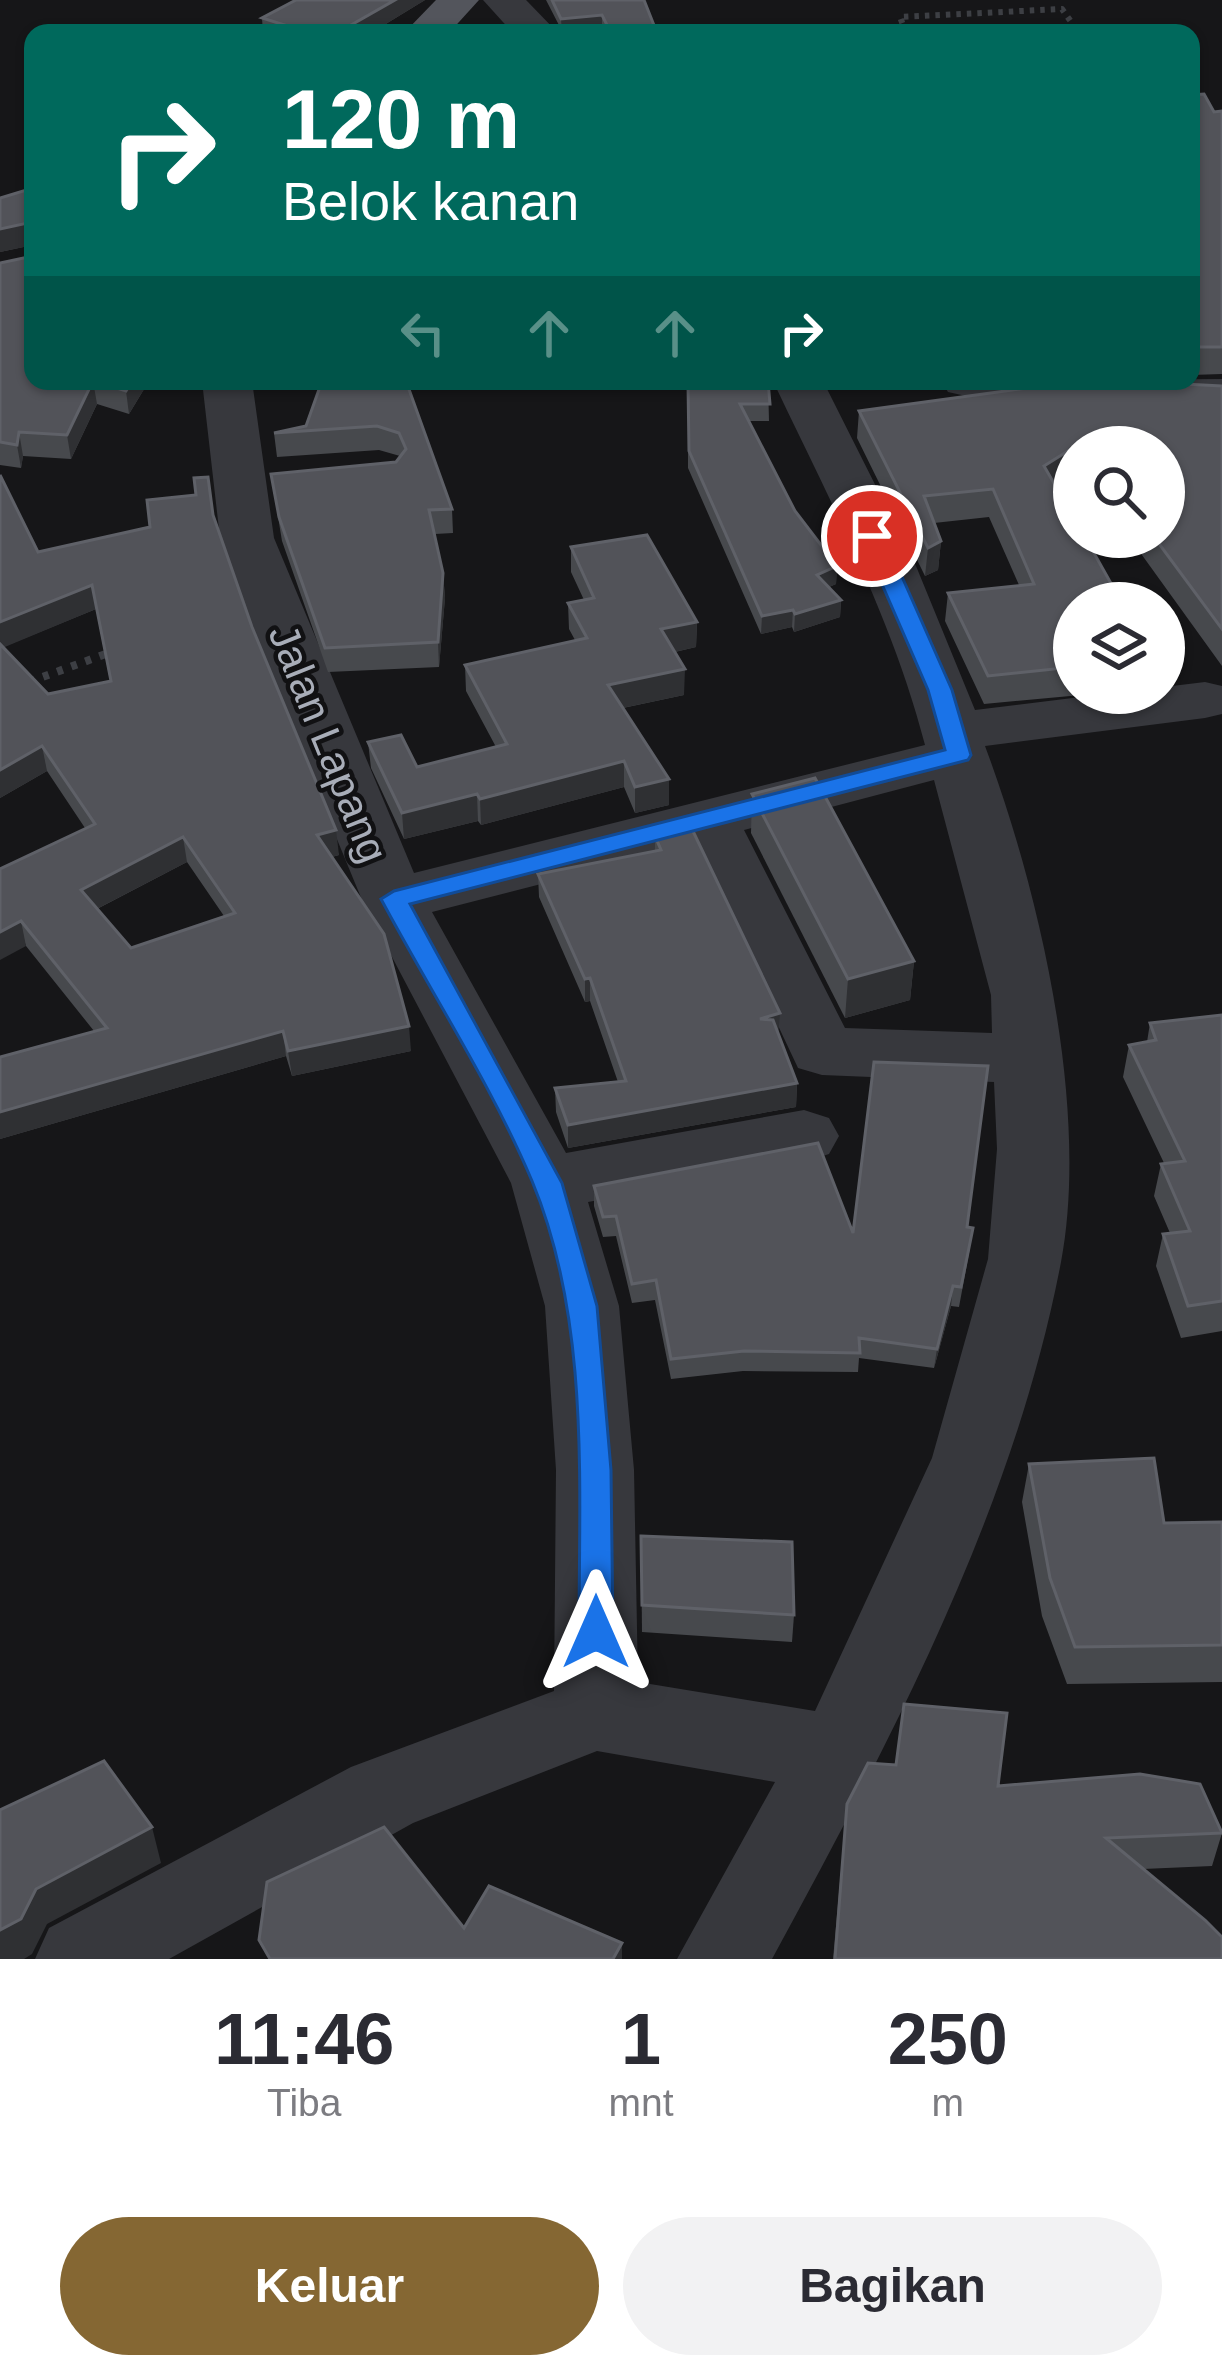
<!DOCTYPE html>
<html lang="id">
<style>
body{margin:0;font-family:Arial,sans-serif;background:#f2f2f3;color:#2b2b33;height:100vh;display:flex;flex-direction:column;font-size:45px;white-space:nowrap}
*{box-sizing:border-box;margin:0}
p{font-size:39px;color:#7c7c81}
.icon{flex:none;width:66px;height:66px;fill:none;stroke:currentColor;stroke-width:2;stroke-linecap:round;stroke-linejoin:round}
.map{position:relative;height:1959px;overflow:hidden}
.side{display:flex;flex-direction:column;background:#fff;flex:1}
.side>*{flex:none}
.banner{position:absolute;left:24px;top:24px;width:1176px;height:366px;border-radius:24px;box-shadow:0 3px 9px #0004;background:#00695c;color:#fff;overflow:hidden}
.fabs{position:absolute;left:1053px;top:426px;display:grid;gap:24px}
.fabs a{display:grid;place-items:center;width:132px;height:132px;border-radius:50%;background:#fff;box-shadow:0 3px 9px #0004;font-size:60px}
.pin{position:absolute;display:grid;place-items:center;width:102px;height:102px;color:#fff;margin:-51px;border:6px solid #fff;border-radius:50%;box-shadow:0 3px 12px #0007}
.me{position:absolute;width:132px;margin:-66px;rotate:0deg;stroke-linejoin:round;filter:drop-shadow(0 0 9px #0008)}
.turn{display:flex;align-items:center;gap:42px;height:252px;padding:0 60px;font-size:54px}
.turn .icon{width:156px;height:156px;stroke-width:2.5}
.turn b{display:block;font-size:84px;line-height:102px}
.lanes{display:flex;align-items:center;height:114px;padding:0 60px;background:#0003;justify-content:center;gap:60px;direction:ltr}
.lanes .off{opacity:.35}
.eta{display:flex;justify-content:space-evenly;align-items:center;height:204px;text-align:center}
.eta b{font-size:72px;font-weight:700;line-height:84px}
.cta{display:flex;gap:24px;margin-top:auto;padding:24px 60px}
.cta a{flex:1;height:138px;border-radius:72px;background:#856733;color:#fff;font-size:48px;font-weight:700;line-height:138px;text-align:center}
.cta a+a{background:#f2f2f3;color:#2b2b33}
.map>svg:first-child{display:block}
</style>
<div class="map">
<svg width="1222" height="1959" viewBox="0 0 1222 1959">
<rect width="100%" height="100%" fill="#161618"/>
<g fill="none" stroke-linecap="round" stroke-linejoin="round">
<path stroke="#3d3f44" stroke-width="6" stroke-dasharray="4.5 6" stroke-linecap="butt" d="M906,33l-6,-16 162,-8 17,24"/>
<path stroke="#3d3f44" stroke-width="8" stroke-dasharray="6 9" stroke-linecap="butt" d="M29,682l82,-30"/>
<g fill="#37383d" fill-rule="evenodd">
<path d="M483,0h43l32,33h-45z"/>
<path d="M1222,379v30l-256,-13 -18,-4 -7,-11z"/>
<path d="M202,381h50l22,157 140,335 511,-128c-33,-128 -96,-246 -152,-364h50l93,185 59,144 138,-17h51v-6l41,-5 17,4v28l-17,4 -220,28c54,144 105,362 76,516 -47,247 -170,478 -289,697h-95l98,-177 -178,-31 -184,72 -244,136h-134l14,-31 302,-161 203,-76 2,-221 -11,-164 -34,-123 -149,-283 -103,-250 -39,-112zM934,780l57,215 1,38 -147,-5 -101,-198zM693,845l105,223 24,7 172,7 3,67 -9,110 -56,199 -117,253 -177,-29 -4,-212 -15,-164 -31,-104 216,-40 25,-8 10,-18 -10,-18 -25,-8 -238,43 -134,-241z"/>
</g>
<path fill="#53555c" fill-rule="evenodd" d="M436,0h43l-30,33h-45z"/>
</g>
<g fill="#47494d" fill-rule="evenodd">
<path d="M296,0h129l-54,33h-108l-1,-15z"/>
<path d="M546,0h98l13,33h-52l-3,-6 -40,4z"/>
<path d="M1191,95l23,17 8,-1v263l-31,1z"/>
<path d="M33,188v193h116l-20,33 -32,-10 -26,55 -48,-3 -2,12 -21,-3v-202l33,-7v-11l-33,7v-54z"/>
<path d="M406,381l46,128 1,24 -18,1 8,39 2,25 -6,69 -111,5 -46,-131 -11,-67 125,-12 4,-6 -21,-6 -102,7 -3,-24 32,-7z"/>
<path d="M694,381h74l1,40h-20l46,90 42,55 -1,18 -7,3 12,13 -1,17 -46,15 -2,-5 -31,7 -73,-166v-85h6z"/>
<path d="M1222,386v280l-93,-129h35v-90h-90v26l-19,12 19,118v90h29l-119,11 -39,-83 3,-28 71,-8 -30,-68 -55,6 7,18 -3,29 -13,6 -68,-138 2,-27z"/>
<path d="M0,475l38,77 175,-36 39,111 87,228 -7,2 79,194 -119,25 -6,-20 -286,83v-82l94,-26 -68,-85 -26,-77 85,-41 -38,-57 -47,27zM96,609l14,72 -62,13 -45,-47zM187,862l37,54 -93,32 -34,-39z"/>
<path d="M571,547l126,75 -1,25 -21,5 9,43 -61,13 46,71v26l-34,8 -11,-26 -143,38 -3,-4 -74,18 -33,-71 -3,-26 49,25 79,-20 -30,-56 -1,-26 110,-25 -6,-11 -1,-26 16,-3 -13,-28z"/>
<path d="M752,794l162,167 -4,39 -65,18 -94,-185z"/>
<path d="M655,836l123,198 19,49 -1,24 -228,41 -12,-36 -1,-24 63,-6 -28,-81 -5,1 -46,-105 -1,-23 117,-22z"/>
<path d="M1222,1015v316l-41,7 -25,-72 7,-32 7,-1 -16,-37 7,-32 3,-1 -41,-86 6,-32 18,-3 3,-19z"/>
<path d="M594,1186l259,47 114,-6 3,21 -11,59 -8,-1 -17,62 -75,-10 -1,14 -115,-1 -72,8 -16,-79 -23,3 -16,-67 -13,1 -9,-31z"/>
<path d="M1029,1464l135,59 58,-1v160l-155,2 -25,-68 -20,-114z"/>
<path d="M641,1536l153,79 -2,27 -150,-10z"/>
<path d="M998,1786l224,47 -10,33 -69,3 79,90h-389l14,-155z"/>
</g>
<g fill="#2f3033">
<path d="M395,0h30l-54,33h-34z"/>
<path d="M602,15v12l-40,4 -1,-12z"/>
<path d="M32,222l1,23 -33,7v-23z"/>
<path d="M93,381l4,23 -26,55 -4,-24z"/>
<path d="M132,381h17l-20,33 -3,-23z"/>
<path d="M19,432l4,24 -2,12 -4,-23z"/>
<path d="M1074,447v26l-33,21 3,-28z"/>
<path d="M941,541l-3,29 -13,6 3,-28z"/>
<path d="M837,566l-1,18 -20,9 1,-18z"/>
<path d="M443,573l2,25 -6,69 -1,-25z"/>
<path d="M92,585l4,24 -96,40v-27z"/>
<path d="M841,600l-1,17 -46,15 1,-18z"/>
<path d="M793,610l-1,17 -31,7 1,-18z"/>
<path d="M697,622l-1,25 -35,8v-26z"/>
<path d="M685,669l-1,26 -76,16v-26z"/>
<path d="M42,746l5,25 -47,27v-28z"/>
<path d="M624,761v26l-143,38 -1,-26z"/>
<path d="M669,779v26l-34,8v-26z"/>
<path d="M477,794l1,27 -74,18 -2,-26z"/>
<path d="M336,830l3,25 -19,5 -3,-25z"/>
<path d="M183,837l4,25 -102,53 -4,-25z"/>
<path d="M21,921l5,25 -26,14v-28z"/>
<path d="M914,961l-4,39 -65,18 3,-39z"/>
<path d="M590,978v23l-5,1v-23z"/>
<path d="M780,1013l-2,24 -18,-18z"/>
<path d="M409,1026l2,25 -119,25 -4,-25z"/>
<path d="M283,1031l3,25 -286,83v-27z"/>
<path d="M797,1083l-1,24 -228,41v-23z"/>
<path d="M953,1286l-2,20 -17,62 3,-19z"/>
<path d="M152,1827l9,36 -114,61 -15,30 -8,5h-24v-29l36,-41z"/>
<path d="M622,1943v16h-9z"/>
</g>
<g fill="#525359" stroke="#5f6168" stroke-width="3" fill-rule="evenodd">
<path d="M296,0h99l-58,33h-48l5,-5 -32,-10z"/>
<path d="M552,0h92l13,33h-46l-9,-18 -41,4z"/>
<path d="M808,28l2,5h-33z"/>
<path d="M1204,94l10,18 8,-1v236h-31v-252z"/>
<path d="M33,188v193h60l-26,54 -48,-3 -2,13 -17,-3v-179l33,-7 -1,-34 -32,7v-31z"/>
<path d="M95,381h37l-6,10z"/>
<path d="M322,381h84l46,128 -23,1 14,63 -5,69 -113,6 -46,-131 -8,-43 125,-12 10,-13 -7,-16 -22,-7 -103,7 32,-7z"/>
<path d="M695,381h73l2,23h-30l55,107 42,55 -20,9 24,25 -46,14 -2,-4 -31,6 -73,-165 -1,-68h7z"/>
<path d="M1079,381h48l95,5v243l-68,-92h10v-90h-76l-4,-6 -40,25 30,52v19h11l37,66h-48v64l-86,9 -40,-83 86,-9 -41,-95 -69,7 17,45 -13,7 -69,-137z"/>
<path d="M0,475l38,77 112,-25 -3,-27 49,-5 -2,-17 14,-1 5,38 39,112 84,203 -19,5 67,99 25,92 -121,25 -5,-20 -283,81v-55l107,-29 -86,-107 -21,11v-63l95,-45 -53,-78 -42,24v-126l48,50 63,-13 -19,-96 -92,37zM183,837l52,76 -104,35 -50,-58z"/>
<path d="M647,535l50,87 -36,7 24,40 -77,16 61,94 -34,8 -11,-26 -144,38 -3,-5 -75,19 -34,-71 33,-7 16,32 90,-23 -42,-79 122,-27 -19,-35 26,-5 -23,-51z"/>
<path d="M815,778l99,183 -66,18 -96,-185z"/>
<path d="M691,827l89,186 -20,6 13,1 24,63 -229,42 -13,-37 71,-7 -36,-103 -5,1 -47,-105 123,-24 -6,-14z"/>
<path d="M1222,1015v286l-34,5 -25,-72 27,-3 -29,-67 24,-3 -56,-116 27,-5 -6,-17z"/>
<path d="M874,1062l114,4 -21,161 6,1 -12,59 -8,-1 -16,63 -78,-11 1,15 -116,-2 -73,8 -15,-79 -24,4 -16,-68 -13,1 -9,-31 224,-43 35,90z"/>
<path d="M1154,1458l10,65 58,-1v123l-147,2 -25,-69 -21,-114z"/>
<path d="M641,1536l151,6 2,73 -152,-10z"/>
<path d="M904,1704l103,9 -9,73 142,-12 60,10 22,49 -116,5 99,82 17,17v22h-387l12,-155 21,-41 28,2z"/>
<path d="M104,1761l48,66 -116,62 -15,30 -21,11v-120z"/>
<path d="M384,1827l80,101 25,-42 133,57 -9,16h-343l-11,-19 8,-58z"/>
</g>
<path fill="#1a73e8" stroke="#114b97" stroke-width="3" d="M872,529l12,7 68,154 19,65 -3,5 -558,144 152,279 35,123 14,164 2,162 -5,11 -12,4 -12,-4 -5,-11c0,-147 11,-312 -47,-451 -40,-95 -102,-190 -151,-282l13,-8 551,-141 -17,-60 -67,-154z"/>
<g text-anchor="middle" stroke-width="9" stroke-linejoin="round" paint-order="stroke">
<g font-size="42" fill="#a8adb8" stroke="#111113">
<text transform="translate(329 743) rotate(68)" y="15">Jalan Lapang</text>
</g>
</g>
</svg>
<div class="fabs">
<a><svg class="icon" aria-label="search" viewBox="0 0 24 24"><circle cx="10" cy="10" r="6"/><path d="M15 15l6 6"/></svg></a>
<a><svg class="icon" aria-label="layers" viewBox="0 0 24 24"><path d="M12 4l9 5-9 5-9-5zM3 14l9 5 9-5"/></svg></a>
</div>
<div class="pin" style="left:872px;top:536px;background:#d93025"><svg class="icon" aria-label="arrive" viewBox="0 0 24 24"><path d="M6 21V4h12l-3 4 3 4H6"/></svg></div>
<svg class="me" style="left:596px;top:1632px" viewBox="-20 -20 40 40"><path d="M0-17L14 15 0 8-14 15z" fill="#1a73e8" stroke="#fff" stroke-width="4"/></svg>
<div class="banner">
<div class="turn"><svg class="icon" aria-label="right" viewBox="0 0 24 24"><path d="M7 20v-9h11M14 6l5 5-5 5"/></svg><div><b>120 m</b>Belok kanan</div></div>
<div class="lanes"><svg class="icon off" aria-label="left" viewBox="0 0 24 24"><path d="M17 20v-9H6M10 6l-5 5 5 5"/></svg><svg class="icon off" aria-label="ahead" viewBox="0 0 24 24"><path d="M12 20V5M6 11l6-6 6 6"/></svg><svg class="icon off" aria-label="ahead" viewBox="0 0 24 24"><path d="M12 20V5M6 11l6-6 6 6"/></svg><svg class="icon" aria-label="right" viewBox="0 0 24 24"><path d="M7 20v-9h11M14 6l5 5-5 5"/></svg></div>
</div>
</div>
<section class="side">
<div class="eta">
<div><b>11:46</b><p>Tiba</p></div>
<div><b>1</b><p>mnt</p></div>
<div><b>250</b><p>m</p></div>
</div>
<div class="cta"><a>Keluar</a><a>Bagikan</a></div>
</section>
